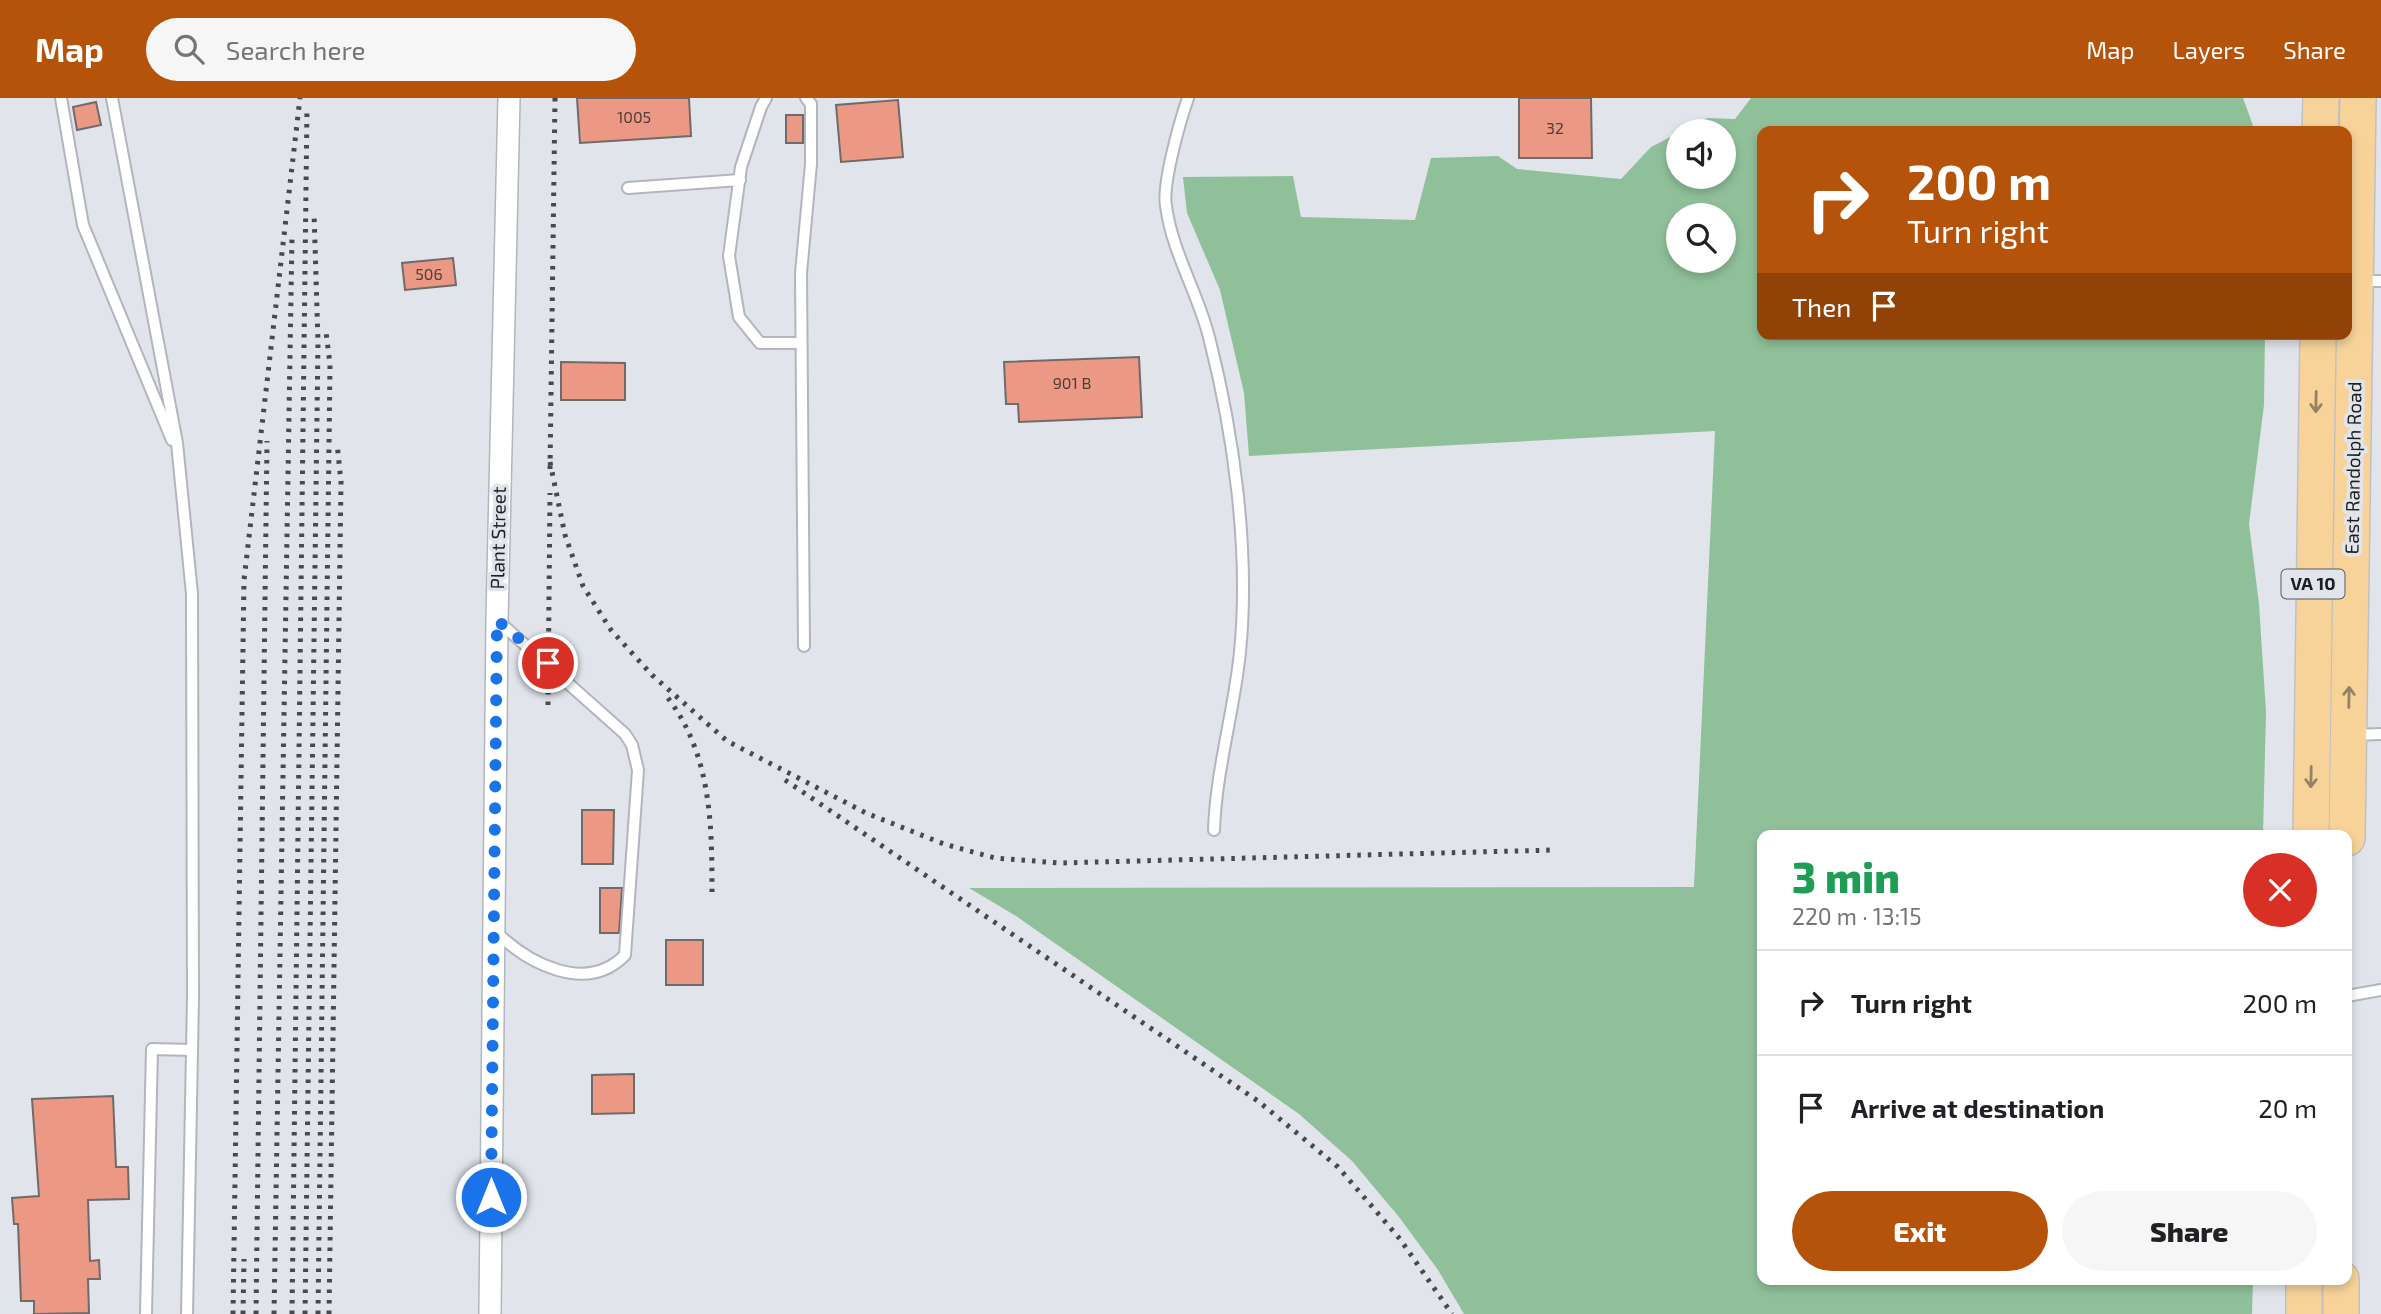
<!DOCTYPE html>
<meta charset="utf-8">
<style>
body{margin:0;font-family:"Exo 2",sans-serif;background:#f6f6f6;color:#202124;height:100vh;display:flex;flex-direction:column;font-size:26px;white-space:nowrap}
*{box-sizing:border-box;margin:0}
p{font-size:23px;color:#757577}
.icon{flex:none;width:38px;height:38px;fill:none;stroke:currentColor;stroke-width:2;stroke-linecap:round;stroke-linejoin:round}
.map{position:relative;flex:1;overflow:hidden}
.panel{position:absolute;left:1757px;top:732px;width:595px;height:455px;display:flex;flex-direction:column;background:#fff;border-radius:14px;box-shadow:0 4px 10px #0003}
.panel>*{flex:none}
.banner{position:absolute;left:1757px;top:28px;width:595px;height:214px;border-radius:14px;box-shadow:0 4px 10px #0003;background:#b45309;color:#fff;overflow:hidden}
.buttons{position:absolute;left:1666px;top:21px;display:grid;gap:14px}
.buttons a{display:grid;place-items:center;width:70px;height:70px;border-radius:50%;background:#fff;box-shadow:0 4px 10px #0003;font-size:35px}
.pin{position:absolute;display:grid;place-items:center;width:60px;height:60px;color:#fff;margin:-30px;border:4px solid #fff;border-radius:50%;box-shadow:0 2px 7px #0007}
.me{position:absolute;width:77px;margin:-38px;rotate:0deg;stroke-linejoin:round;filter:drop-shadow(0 0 5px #0008)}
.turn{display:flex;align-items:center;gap:24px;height:147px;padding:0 35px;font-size:32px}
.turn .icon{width:91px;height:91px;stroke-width:2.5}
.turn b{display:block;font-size:49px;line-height:60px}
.then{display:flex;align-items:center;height:66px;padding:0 35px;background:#0003;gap:14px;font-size:26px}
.round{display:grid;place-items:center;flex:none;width:74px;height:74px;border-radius:37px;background:#f6f6f6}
.summary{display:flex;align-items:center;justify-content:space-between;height:119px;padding:0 35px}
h1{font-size:42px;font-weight:800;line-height:52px;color:#1e9e55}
.primary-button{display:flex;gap:14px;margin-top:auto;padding:14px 35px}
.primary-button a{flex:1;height:80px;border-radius:42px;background:#b45309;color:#fff;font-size:28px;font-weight:800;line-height:80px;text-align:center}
.primary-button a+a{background:#f6f6f6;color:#202124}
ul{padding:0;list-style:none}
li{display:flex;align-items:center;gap:21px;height:105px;padding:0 35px;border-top:2px solid #e0e0e0}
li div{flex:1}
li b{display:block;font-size:26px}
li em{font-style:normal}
header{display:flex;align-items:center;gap:42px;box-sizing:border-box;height:98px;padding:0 35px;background:#b45309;color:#fff}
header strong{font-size:33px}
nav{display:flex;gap:38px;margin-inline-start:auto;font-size:24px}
.search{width:490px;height:63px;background:#f6f6f6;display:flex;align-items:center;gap:18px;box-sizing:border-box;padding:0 24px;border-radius:38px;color:#757577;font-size:26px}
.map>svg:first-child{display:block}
</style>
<header>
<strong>Map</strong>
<div class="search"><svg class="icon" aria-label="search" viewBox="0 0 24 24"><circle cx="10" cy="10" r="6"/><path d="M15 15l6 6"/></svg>Search here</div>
<nav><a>Map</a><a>Layers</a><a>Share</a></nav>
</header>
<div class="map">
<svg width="2381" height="1216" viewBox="0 0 2381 1216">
<rect width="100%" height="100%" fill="#e1e5eb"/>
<path fill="#90c09a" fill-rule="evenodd" d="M1751,0h492l12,33h-493v203h503l-1,71 -15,119 10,80 7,108 -3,123h-501v444h491l-1,35h-788l-26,-44 -39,-53 -47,-56 -53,-47 -283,-198 -47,-28 725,-1 21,-456 -466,25 -5,-63 -24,-103 -33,-77 -4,-36 110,-1 8,41 114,3 16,-62 67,-2 19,13 104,10 30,-32 27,-14v44h46v-46h-42l25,-13 28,1zM1724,117v46h-46v-46z"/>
<g fill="#eb9984" stroke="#706a68" stroke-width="2">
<path d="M577,0h112l2,38 -111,7z"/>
<path d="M1519,0h72l1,60h-73z"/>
<path d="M898,2l5,57 -62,5 -5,-57z"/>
<path d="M96,4l5,23 -24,5 -4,-23z"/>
<rect x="786" y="17" width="17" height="28"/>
<path d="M453,160l3,27 -51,5 -3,-27z"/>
<path d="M1139,259l3,60 -123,5 -1,-18h-12l-2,-42z"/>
<path d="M561,264l64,1v37h-64z"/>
<path d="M582,712h32l-1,54h-31z"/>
<path d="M600,790h22l-3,45h-19z"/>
<rect x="666" y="842" width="37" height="45"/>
<path d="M634,976v39l-42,1v-39z"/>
<path d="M113,998l3,71h12l1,32 -41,1 2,61 9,-1 1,19h-12l1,34 -55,1v-13h-13l-3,-77h-4l-2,-26 27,-2 -7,-97z"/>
</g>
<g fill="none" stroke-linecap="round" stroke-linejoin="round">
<g stroke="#b2b5bb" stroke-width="14">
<g id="service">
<path d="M61,0l22,127 89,215"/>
<path d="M112,0l65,345 15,151 1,405 -6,315"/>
<path d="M766,0l-5,9 -20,60 -12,89 10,61 21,26h41"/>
<path d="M1188,0c-8,23 -26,86 -22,108 6,46 32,87 43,131 25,98 41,214 31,315 -6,60 -24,118 -26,178"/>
<path d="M628,90l112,-8"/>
<path d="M2360,183h21"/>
<path d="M804,548l-3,-373 10,-109v-60l-5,-6"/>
<path d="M2352,637l29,-1"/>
<path d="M494,832c33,33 92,65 131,25l13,-185 -6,-25 -7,-11 -128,-114"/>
<path d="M2347,898l34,-6"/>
<path d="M146,1216l6,-265 40,1"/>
</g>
</g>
<g stroke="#b2b5bb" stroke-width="24">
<path id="minor" d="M490,1216l7,-694 12,-522"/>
</g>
<g stroke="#c0c0c1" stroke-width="38">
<g id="trunk">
<path d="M2320,33l1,-33"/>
<path d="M2311,737l7,-501"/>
<path d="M2347,740l11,-740"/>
<path d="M2304,1216v-35"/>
<path d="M2341,1216v-35"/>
</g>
</g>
<use href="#service" stroke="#fff" stroke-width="10"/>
<use href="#minor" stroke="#fff" stroke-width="21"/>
<use href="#trunk" stroke="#f7d39a" stroke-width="35"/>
<g stroke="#48494c" stroke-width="5" stroke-dasharray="3.5 7" stroke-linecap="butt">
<path d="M550,364l15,73 18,51 28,44 41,45 75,66 139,72 78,31 51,14 65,5 494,-13"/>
<path d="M550,371l5,-371"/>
<path d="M668,600c43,57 44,125 44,194"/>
<path d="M548,607l2,-212"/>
<path d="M785,682l473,321 80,66 62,72 52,75"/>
<path d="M233,1216l11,-734 56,-482"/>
<path d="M243,1216l1,-55"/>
<path d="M256,1216l11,-873"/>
<path d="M274,1216l18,-1078"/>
<path d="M292,1216l15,-1206"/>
<path d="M305,1216l13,-972 -4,-130"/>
<path d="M318,1216l12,-950 -4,-32"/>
<path d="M329,1216l12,-832 -4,-39"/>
</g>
</g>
<defs><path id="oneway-shaft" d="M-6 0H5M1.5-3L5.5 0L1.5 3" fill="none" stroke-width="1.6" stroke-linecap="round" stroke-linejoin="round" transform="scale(1.75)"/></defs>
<g stroke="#958263">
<use href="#oneway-shaft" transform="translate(2316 304) rotate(91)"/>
<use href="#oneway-shaft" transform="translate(2349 599) rotate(-89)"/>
<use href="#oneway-shaft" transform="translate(2311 679) rotate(91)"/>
</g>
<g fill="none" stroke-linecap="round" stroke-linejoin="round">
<path stroke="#1a73e8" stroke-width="12" stroke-dasharray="0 21.6" d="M491,1099l6,-577 51,43"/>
</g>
<g text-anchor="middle" stroke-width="7" stroke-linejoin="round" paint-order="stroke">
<g font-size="16" fill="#503d39">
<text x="634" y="25">1005</text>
<text x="1555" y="36">32</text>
<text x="429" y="182">506</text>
<text x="1072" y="291">901 B</text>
</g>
<rect fill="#e1e5eb" stroke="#585a5d" stroke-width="2" x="2281.5" y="471.5" width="63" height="29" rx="5"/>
<g font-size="18" font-weight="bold" fill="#1d1e20">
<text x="2313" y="492">VA 10</text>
</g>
<g font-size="19" fill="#1d1e20" stroke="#e1e5eb">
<text transform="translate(2353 370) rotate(-89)" y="7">East Randolph Road</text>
<text transform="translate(498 440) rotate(-89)" y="7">Plant Street</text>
</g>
</g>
</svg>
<div class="buttons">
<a><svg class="icon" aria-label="sound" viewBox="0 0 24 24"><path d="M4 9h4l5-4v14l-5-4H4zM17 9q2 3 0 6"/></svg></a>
<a><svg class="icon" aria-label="search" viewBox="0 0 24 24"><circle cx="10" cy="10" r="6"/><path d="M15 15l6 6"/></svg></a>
</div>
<div class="pin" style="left:548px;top:565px;background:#d93025"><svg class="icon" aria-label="arrive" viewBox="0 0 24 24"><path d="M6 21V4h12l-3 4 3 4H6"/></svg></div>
<svg class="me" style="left:491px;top:1099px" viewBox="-20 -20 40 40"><circle r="17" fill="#1a73e8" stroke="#fff" stroke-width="3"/><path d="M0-11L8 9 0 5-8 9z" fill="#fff"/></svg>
<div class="banner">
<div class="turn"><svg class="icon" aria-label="right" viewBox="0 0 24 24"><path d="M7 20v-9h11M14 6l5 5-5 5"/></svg><div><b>200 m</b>Turn right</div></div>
<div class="then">Then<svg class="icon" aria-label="arrive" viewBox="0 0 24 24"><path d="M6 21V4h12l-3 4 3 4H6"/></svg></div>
</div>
<section class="panel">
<div class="summary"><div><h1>3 min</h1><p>220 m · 13:15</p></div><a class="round" style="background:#d93025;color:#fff"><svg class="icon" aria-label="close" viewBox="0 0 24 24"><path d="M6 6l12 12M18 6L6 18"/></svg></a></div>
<ul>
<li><svg class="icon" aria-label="right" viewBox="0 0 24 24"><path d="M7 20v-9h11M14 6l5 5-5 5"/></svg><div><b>Turn right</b></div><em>200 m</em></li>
<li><svg class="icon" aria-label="arrive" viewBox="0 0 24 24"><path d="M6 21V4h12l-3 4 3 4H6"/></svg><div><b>Arrive at destination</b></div><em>20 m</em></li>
</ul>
<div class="primary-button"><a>Exit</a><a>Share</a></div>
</section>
</div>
